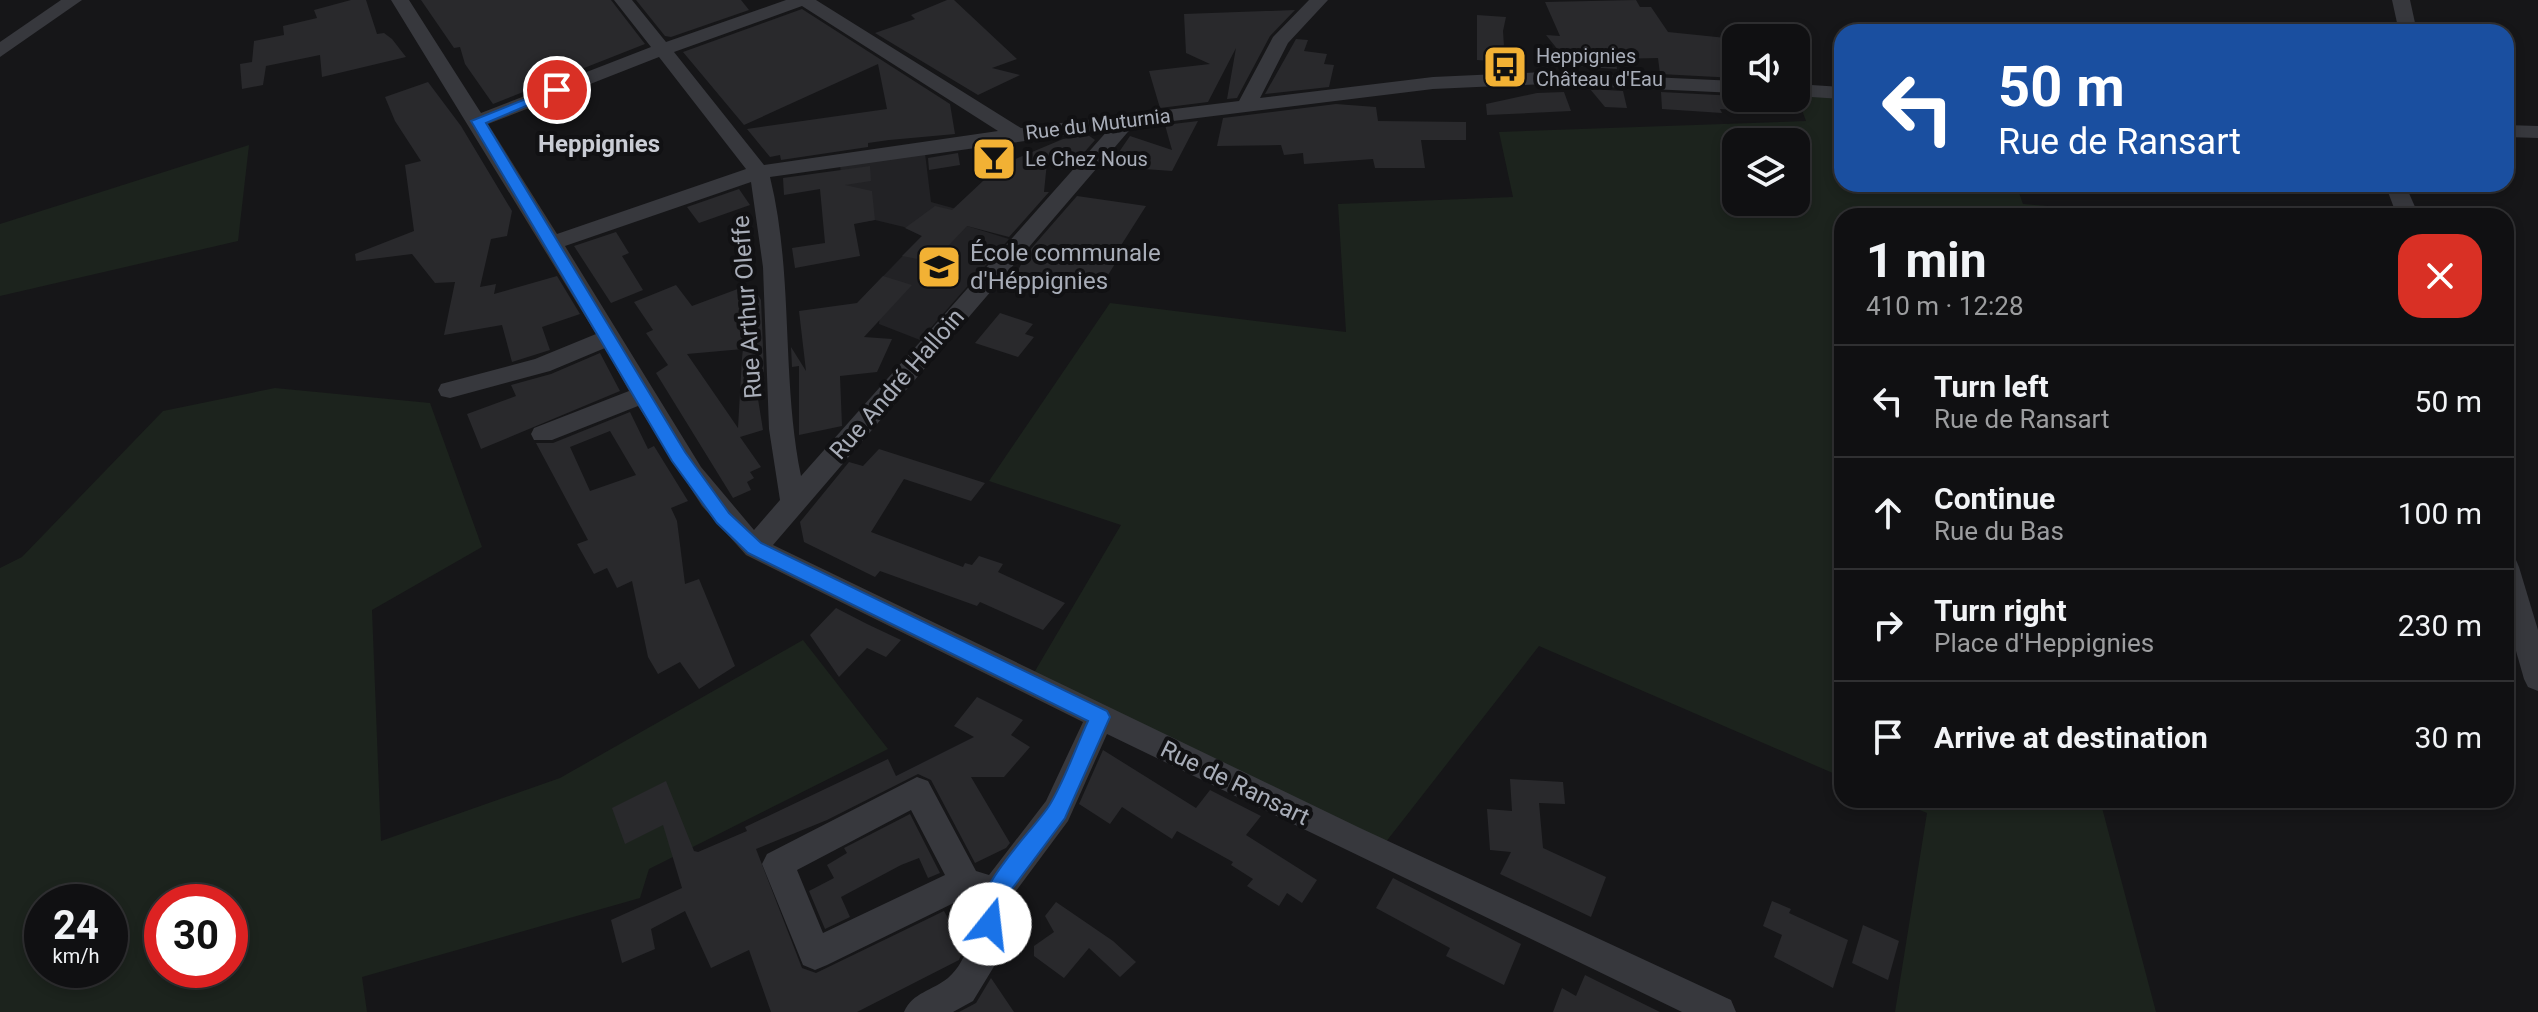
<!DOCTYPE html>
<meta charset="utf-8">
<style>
body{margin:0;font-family:Roboto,sans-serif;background:#19191b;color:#f1f3f6;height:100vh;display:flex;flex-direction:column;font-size:30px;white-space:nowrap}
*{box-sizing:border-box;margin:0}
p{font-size:26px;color:#9c9d9f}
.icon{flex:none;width:44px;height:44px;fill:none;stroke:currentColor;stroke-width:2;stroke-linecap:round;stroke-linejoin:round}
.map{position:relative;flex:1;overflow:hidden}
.sheet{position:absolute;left:1834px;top:208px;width:680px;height:600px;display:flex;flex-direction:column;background:#101012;border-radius:24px;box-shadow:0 4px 12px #0003,0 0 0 2px #303032}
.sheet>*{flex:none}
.banner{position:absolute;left:1834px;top:24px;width:680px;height:168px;border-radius:24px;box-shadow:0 4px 12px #0003,0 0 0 2px #303032;background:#1a4fa0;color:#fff;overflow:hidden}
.tools{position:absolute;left:1722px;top:24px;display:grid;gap:16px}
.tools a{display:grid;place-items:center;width:88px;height:88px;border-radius:16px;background:#101012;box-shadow:0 4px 12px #0003,0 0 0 2px #303032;font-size:40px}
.speed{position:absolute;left:24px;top:884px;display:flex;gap:16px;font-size:40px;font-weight:700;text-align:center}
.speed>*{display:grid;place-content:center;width:104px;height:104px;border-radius:50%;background:#101012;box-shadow:0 4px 12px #0003,0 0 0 2px #303032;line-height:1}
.speed small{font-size:20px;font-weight:400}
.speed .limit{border:12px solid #d22;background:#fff;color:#111}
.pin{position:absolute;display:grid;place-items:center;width:68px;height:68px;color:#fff;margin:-34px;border:4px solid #fff;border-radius:50%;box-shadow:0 2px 8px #0007}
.me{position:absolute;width:88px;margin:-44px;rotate:16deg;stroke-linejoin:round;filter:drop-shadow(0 0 6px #0008)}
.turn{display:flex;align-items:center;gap:28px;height:168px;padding:0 32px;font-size:36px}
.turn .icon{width:104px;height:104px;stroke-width:2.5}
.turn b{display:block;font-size:56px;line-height:68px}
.round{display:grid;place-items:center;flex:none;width:84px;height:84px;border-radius:24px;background:#19191b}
.headline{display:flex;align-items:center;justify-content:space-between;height:136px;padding:0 32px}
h1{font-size:48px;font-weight:700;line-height:60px}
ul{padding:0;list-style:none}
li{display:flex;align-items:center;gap:24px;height:112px;padding:0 32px;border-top:2px solid #303032}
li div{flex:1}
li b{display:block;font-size:30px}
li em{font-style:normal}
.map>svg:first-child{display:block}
</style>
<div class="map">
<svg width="2538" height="1012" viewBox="0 0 2538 1012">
<rect width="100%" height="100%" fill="#161618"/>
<path fill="#222225" d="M925,153l6,49 29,8 7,16 42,13 -89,101 -41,-16 2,-19 -15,-11 56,-58 -18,-9 -29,-7 -26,4 -9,-58z"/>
<g fill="#1c231d" fill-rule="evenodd">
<path d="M1842,93v91h174l7,20 148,12h-329v561l-303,-131 -161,206 -350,-169 93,-158 -132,-44 121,-178 236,29 -8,-128 175,-7 -14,-65 307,-11 -10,-27zM1736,142h60v60h-60z"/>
<path d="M249,145l-11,96 -238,55v-72z"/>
<path d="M275,388l155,15 52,144 -110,63 9,231 179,-63 243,-138 85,109 -239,120 -9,29 -278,79 5,35h-367v-444l22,-11 141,-146zM42,902h68v68h-68zM162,902h68v68h-68z"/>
<path d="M1896,800h204l56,212h-261l32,-199z"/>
</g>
<g fill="#29292c" fill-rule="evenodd">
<path d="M351,0h15l11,34 7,-1 8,6 14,18 -84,20 -2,-22 -54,11 -3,19 -21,4 -2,-25 12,-2 2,-21 30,-6 -1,-9 34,-8 -3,-8z"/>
<path d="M421,0h190l34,44 -152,60 -28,-40 -5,-17 -6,1z"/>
<path d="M636,0h105l8,10 -78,27 -6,-1z"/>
<path d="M947,0h7l63,59 -25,9 28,7 -42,20 -103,-62 40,-14 -4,-4z"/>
<path d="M1636,0l4,7h11l17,25 68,7v39l-76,-4 -2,-16 -43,1 2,10 -46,-3 -25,-31 14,1 -15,-34z"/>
<path d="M802,9l148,95 5,30 -66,6 -21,3v4l-87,13 -1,-5 -10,2 -23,-28 140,-20 -9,-45 -134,61 -61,-73z"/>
<path d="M1295,10l-25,26 -33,62 -10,1 9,-51 -28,54 -48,6 -11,-37 61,-7 -24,-11 -2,-39z"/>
<path d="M1477,15l29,2 -3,14 2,31 -28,-2z"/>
<path d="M1296,39l12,1 -4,11 23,3 -3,10 10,1 -5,22 -64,7z"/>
<path d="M428,82l33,44 51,85 -5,25 -16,3 -11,48 16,-3 -2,10 63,-18 23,38 -38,13 8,23 -38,12 -10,-37 -58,10 11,-53 -20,1 -23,-29 -56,7 -1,-7 59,-23 -9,-66 16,-4 -26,-40 -10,-24z"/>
<path d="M1590,89l33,2 4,17 -22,-1z"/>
<path d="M1564,92l7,19 -84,4 -1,-11 51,-11z"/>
<path d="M1661,92l75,4v14l-16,-1 2,4 -60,-4z"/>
<path d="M1336,104l40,3 2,14 88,1v18h-45l4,28h-50l-2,-9 -69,5 -1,-11 -19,2 -3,-10 -64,1 6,-28z"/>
<path d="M1198,121l-26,50 -69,-5 11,-13 3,2 13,-19 42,14 -7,-25z"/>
<path d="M1088,135l7,5 -21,24 -27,-2 -3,30h5l-40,45 -42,-11 -34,36 -31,-6 20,-20 -17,-8 30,-22 17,4 47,-44 64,-27z"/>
<path d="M958,153l2,12 -31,5 -1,-12z"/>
<path d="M870,166l1,15 -26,4 27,6 3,29 -21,4 6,32 -65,12 -3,-20 33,-5 -5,-54 -36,6 -1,-17z"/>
<path d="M739,189l11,16 -51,18 -12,-16z"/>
<path d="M1077,196l69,10 -33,52 5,1 -20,32 -83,-16 14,-24z"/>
<path d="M616,232l13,21 -7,3 21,34 -32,13 -37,-57z"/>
<path d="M883,276l29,9 -48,52 28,2 -15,33 -37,4 2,50 -43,9v-69l-7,1 -1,-20 15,24 -7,-60 58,-8z"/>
<path d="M676,285l16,21 51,-19 4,6 8,-3 6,10 3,72 -10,2 9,56 -23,7 21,30 -11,5 4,6 -7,4 4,8 -18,8 -77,-125 12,-8 -22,-32 7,-3 -19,-28zM743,349l-1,9 -4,70 -51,-74z"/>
<path d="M1000,313l33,11 -8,10 9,3 -16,20 -43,-14z"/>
<path d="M600,353l20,38 -139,58 -14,-35 49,-18 -5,-11 40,-11z"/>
<path d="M630,412l18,37 6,-3 34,55 -17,7 6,13 8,63 14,-5 36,87 -36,23 -19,-27 -22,12 -10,-17 -16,-76 -15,7 -10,-20 -13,6 -17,-30 11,-4 -52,-97h17zM610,431l26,44 -46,16 -20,-44z"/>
<path d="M879,449l106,34 -14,18 -67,-22 -33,53 92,35 2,-4 7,2 7,-9 24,8 -5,8 67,31 -22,27 -63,-28 -3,4 -97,-35 -5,6 -71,-35 -4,-20 49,-60 14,4z"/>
<path d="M836,608l31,16 34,16 -15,17 -19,-9 -28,29 -29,-42z"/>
<path d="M977,697l46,23 -12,15 19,12 -26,30h-33l39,66 -4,5 -31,15 -44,-83 -13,-6 -91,46 -71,29 46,119 14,5 128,-62 20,36 -5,13 -102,52h-86l-22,-62 -38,18 -26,-57 -34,18 4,20 -33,14 -11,-43 71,-32 -19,-63 -38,19 -13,-36 54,-27 28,70 4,1 49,-21 -2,-4 143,-68 8,17 78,-39 -20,-11z"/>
<path d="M1103,750l93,58 14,-18 51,26 -15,19 71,45 -15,23 -15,-10 -8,13 -32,-20 6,-7 -22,-14 2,-3 -56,-31 -5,8 -50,-32 -12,17 -31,-20z"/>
<path d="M1510,779l53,3 2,22 -26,-1 4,45 63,29 -15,40 -91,-43 11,-22 -21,-2 -3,-41 25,2z"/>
<path d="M910,814l30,59 -12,5 -9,-20 -18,7 -60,32 9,20 -25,12 -16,-38 25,-13 -7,-13 20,-12 -3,-5z"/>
<path d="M1393,878l128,66 -17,41 -58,-29 4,-8 -74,-40z"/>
<path d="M1772,901l19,8 -2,4 59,27 -15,48 -59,-31 8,-22 -19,-9z"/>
<path d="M1056,902l57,39 23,21 -16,15 -31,-29 -25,30 -30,-22v-10l20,-14 -9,-16z"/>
<path d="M1863,925l36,16 -11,39 -36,-17z"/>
<path d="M1585,975l14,7 61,30h-107l9,-24 14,8z"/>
<path d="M991,978l23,34h-55l17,-9z"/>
</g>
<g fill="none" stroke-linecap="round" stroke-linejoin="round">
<g fill="#37383d" fill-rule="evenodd">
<path d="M61,0h21l-82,57v-15z"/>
<path d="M391,0h18l72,113 170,-66 -37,-47h18l34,42 120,-42h30l205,128 218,-27 34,-64 36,-37h19l-40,43 -28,55 173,-21 111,-5 192,9v12l-192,-9 -111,5 -300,37 -360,419 587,283 371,172 5,12h-54l-575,-278 -39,87 -58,78 -9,56 -28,46 -20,11h-49c9,-20 28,-21 44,-34 22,-19 24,-50 29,-77l-11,-4 -139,68 -12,5 -12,-5 -41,-101 5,-10 150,-77 11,4 48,90 13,4 57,-74 37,-79 -337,-167 -44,-49 -64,-100 -86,34h-18l-3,-6 3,-6 95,-37 -24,-43 -55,23 -100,27 -9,-2 -3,-6 3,-6 94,-25 61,-25zM802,6l196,125 -234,34 -90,-113zM659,57l87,112 -189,65 -69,-110zM1109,129l-308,347c-20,-99 -7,-201 -31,-299zM751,182l12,85 6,162 11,71 -26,30 -53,-63 -136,-221zM911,810l34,65 -122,58 -26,-63z"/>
<path d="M2392,0h18l7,32h-18z"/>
<path d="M1796,84l46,3v12l-46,-3z"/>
<path d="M2506,125l32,1v12l-32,-1z"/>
<path d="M2385,184h20l14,32h-22z"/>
<path d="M2506,556l10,4 3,7 19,63v61l-10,-4 -4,-8 -18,-63z"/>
</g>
</g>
<path fill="#1a73e8" stroke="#114b97" stroke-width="2" d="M553,88l11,2 -78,33 199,329 44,61 32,30 346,168 3,6 -45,101 -59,79 -8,35 -8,3 -8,-3c-17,-39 47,-96 67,-126 16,-26 26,-57 39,-85l-340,-168 -31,-30 -45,-62 -201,-340z"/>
<defs>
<g id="bus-square" transform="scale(2.3)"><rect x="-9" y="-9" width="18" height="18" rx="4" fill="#f2b134" stroke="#111113"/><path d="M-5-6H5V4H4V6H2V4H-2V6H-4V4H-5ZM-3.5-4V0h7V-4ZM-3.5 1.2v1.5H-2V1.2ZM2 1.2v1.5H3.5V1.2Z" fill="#111"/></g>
<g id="bar-square" transform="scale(2.3)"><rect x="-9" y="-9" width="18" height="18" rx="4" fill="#f2b134" stroke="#111113"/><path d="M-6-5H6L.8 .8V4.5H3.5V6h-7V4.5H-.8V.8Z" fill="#111"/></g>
<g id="school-square" transform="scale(2.3)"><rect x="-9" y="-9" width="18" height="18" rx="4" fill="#f2b134" stroke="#111113"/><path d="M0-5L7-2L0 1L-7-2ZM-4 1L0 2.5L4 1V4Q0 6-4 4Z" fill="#111"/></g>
</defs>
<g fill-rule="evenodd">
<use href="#bus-square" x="1505" y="67"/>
<use href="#bar-square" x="994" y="159"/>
<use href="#school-square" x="939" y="267"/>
</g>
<g text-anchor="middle" stroke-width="8" stroke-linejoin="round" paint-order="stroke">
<g font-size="20" fill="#a8adb8" stroke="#111113" text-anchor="start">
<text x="1536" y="63">Heppignies<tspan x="1536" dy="23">Château d'Eau</tspan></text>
<text x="1025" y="166">Le Chez Nous</text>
</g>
<g font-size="20" fill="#a8adb8" stroke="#111113">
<text transform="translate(1098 124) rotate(-7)" y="7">Rue du Muturnia</text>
</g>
<g font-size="24" font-weight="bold" fill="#c9ccd4" stroke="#111113">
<text x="599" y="152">Heppignies</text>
</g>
<g font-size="24" fill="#a8adb8" stroke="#111113" text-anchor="start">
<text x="970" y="261">École communale<tspan x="970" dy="28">d'Héppignies</tspan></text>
</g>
<g font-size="24" fill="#a8adb8" stroke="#111113">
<text transform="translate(747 307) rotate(-94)" y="8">Rue Arthur Oleffe</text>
<text transform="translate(897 384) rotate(-49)" y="8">Rue André Halloin</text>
<text transform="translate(1235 783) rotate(26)" y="8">Rue de Ransart</text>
</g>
</g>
</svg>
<div class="tools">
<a><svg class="icon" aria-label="sound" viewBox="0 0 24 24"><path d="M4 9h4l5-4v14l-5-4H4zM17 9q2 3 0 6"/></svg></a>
<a><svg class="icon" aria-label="layers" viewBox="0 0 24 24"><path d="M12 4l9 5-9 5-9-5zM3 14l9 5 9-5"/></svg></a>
</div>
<div class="speed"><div>24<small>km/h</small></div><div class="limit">30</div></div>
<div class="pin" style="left:557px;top:90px;background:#d93025"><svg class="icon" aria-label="arrive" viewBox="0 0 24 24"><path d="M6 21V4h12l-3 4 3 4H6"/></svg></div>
<svg class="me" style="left:990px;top:924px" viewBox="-20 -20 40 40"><circle r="19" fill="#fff"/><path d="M0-13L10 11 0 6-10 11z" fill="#1a73e8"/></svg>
<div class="banner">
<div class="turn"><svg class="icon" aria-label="left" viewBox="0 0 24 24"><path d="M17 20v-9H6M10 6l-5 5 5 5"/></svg><div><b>50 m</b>Rue de Ransart</div></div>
</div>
<section class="sheet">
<div class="headline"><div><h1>1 min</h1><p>410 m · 12:28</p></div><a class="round" style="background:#d93025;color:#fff"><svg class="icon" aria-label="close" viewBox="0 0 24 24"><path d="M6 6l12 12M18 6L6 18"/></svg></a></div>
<ul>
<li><svg class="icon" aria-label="left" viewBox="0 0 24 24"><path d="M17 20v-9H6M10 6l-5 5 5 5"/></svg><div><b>Turn left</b><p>Rue de Ransart</p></div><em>50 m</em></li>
<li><svg class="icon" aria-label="ahead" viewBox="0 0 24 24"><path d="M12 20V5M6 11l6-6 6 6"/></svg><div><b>Continue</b><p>Rue du Bas</p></div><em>100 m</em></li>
<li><svg class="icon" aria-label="right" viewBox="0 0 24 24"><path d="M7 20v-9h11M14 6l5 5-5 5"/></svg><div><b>Turn right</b><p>Place d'Heppignies</p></div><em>230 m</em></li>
<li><svg class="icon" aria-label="arrive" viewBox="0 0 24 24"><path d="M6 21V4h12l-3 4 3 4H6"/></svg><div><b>Arrive at destination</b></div><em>30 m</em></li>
</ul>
</section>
</div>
